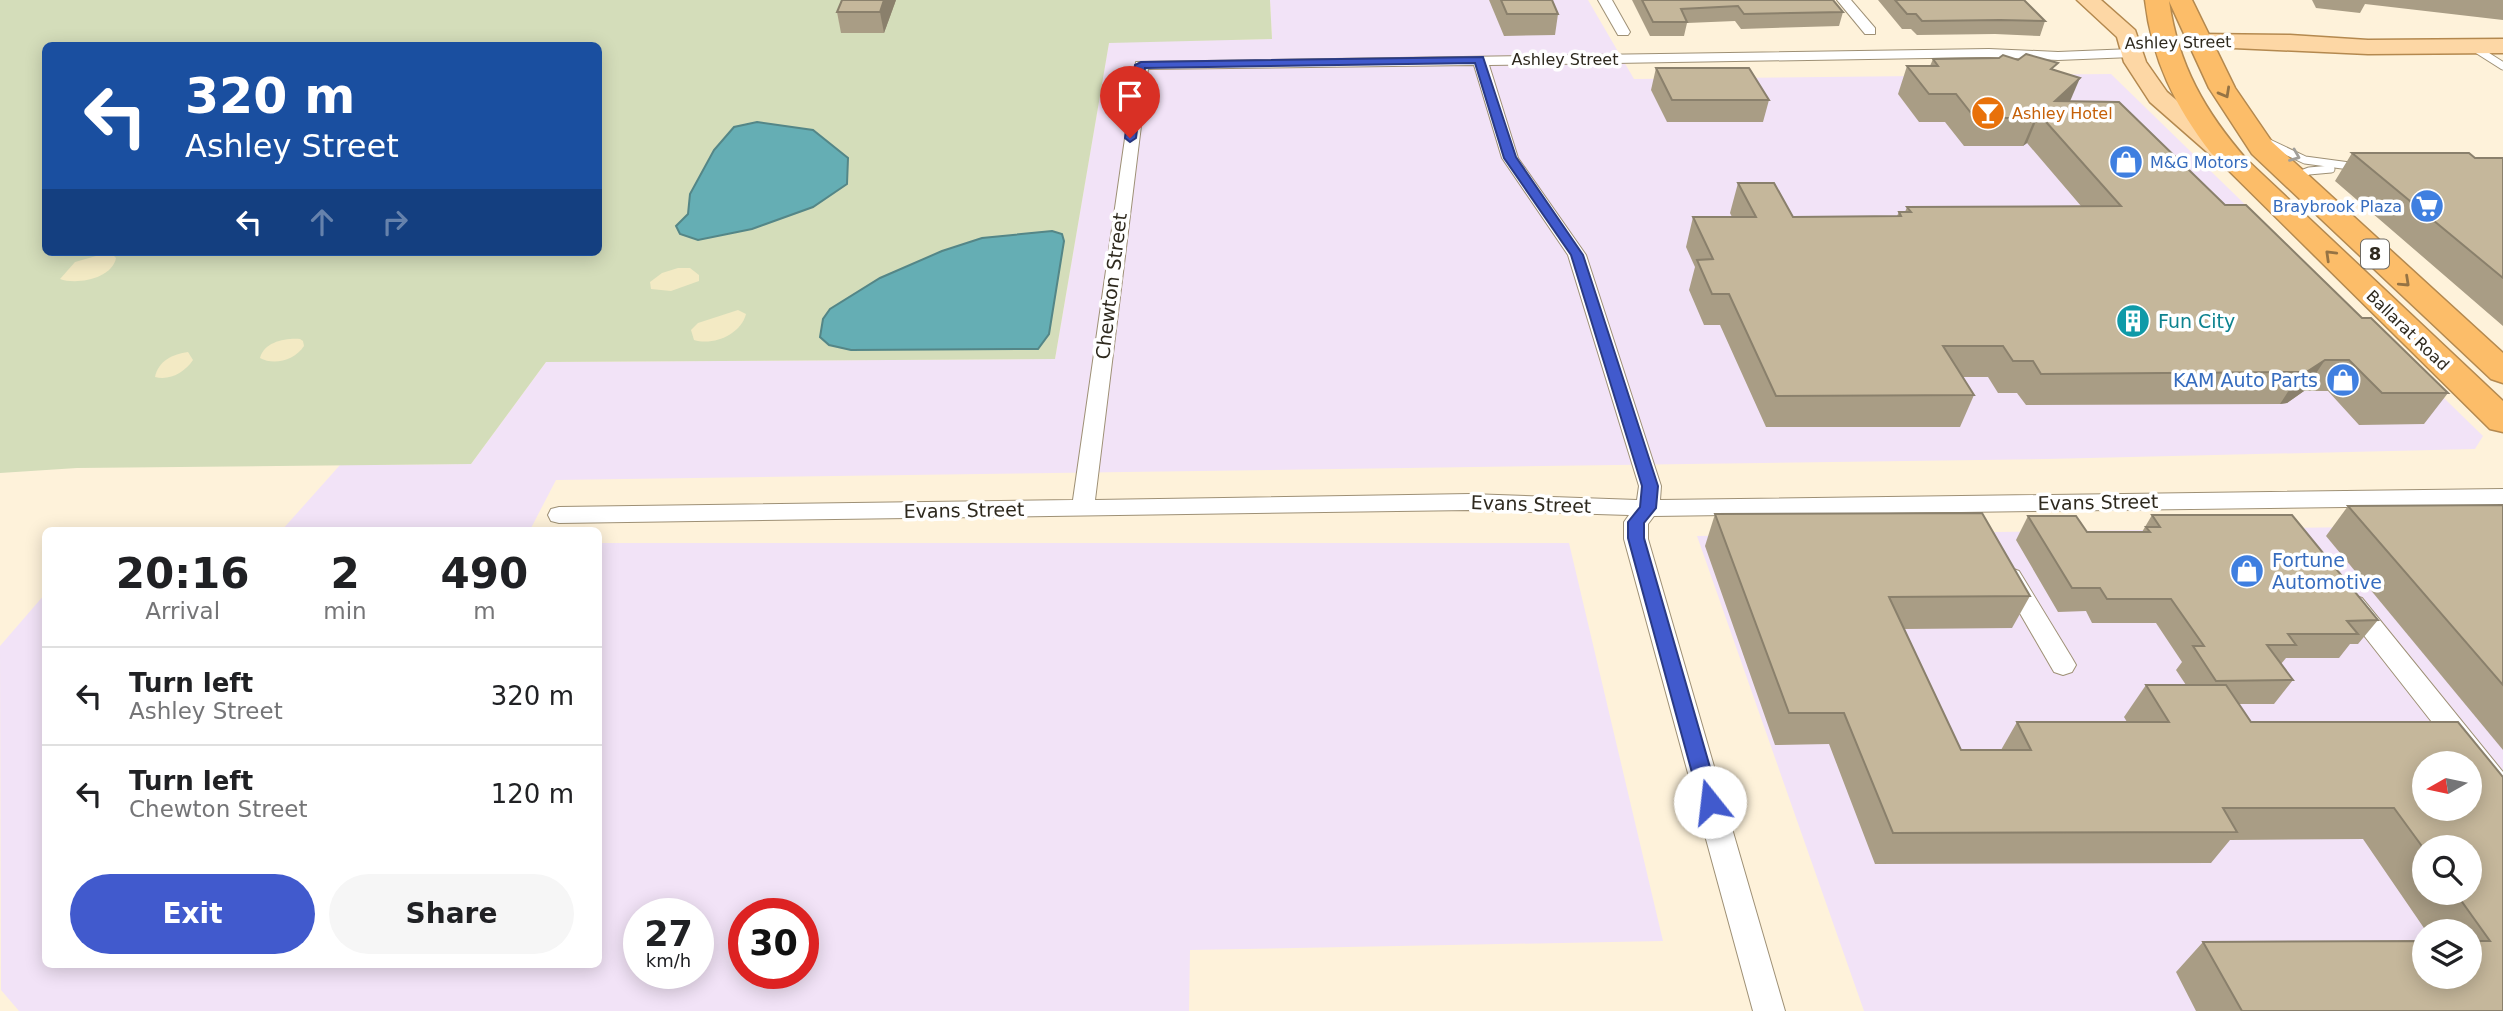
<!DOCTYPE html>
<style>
body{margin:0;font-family:"DejaVu Sans",sans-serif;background:#f6f6f6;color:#202124;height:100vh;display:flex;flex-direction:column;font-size:26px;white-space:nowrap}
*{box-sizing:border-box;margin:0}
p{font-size:23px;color:#757577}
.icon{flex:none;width:38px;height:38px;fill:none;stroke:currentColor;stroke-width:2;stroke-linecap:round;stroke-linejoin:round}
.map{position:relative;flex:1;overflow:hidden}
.side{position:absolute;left:42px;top:527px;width:560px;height:441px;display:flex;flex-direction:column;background:#fff;border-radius:10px;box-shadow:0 4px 18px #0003}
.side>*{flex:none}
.hud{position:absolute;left:42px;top:42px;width:560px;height:214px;border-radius:10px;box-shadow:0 4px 18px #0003;background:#1a4fa0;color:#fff;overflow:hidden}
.needle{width:46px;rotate:261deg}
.controls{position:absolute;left:2412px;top:751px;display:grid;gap:14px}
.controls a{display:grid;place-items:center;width:70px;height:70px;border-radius:50%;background:#fff;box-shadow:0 4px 18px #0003;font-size:35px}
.speed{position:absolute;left:623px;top:898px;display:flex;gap:14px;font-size:35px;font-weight:700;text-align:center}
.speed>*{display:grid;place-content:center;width:91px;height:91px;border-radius:50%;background:#fff;box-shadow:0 4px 18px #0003;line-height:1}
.speed small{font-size:18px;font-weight:400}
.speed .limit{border:10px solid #d22;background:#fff;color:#111}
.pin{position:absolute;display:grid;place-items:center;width:60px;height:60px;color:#fff;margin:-72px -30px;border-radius:50% 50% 50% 0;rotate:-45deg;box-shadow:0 0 7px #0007}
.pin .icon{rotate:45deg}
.me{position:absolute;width:77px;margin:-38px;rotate:344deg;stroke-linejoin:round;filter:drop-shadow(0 0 5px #0008)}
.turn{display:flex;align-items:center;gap:24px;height:147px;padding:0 28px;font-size:32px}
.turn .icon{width:91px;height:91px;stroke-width:2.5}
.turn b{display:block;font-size:49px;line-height:60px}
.lanes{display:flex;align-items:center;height:66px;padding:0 28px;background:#0003;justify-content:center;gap:35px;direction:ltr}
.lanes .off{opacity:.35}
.eta{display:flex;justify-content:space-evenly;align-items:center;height:119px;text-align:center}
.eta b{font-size:42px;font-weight:600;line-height:49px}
.cta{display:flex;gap:14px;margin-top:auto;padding:14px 28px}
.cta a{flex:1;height:80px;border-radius:42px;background:#415acd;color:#fff;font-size:28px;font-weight:600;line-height:80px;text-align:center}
.cta a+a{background:#f6f6f6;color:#202124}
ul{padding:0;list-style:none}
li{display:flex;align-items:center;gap:21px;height:98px;padding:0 28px;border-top:2px solid #e0e0e0}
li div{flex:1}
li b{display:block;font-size:26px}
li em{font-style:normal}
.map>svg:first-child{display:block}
</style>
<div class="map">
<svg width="2503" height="1011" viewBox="0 0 2503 1011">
<rect width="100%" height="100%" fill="#fef2da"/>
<g fill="#f2e3f7" fill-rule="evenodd">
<path d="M1270,0h318l46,79 477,-5 372,362 -8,13 -428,10 -1491,21 -26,50h-248l58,-65 131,-1 75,-102 509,-3 54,-317 163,-3z"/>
<path d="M2503,525v486h-639l-167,-475zM2424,763h45v45h-45zM2424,847h45v45h-45zM2424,931h45v45h-45z"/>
<path d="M599,543h970l94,398 -473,9 -1,61h-1170l-18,-21 -1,-344 45,-52 1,370h552zM639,914h59v59h-59zM744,914h59v59h-59z"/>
</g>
<path fill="#d4ddba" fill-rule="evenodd" d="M0,0h1270l2,39 -163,4 -54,316 -509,3 -75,102 -394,4 -77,5zM46,46h552v206h-552z"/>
<g fill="#f3eac4">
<path d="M103,254l10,1 3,3c-4,21 -40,27 -56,21l15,-17z"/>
<path d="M678,268h12l9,7v6l-28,10 -20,-2 -1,-7 12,-9z"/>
<path d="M738,310l8,4c-5,20 -32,32 -52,26l-3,-10 7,-7z"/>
<path d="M300,339l3,2 1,5c-9,14 -30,20 -44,12 4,-16 25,-20 40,-19z"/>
<path d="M188,352l5,8c-8,12 -23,21 -38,17 3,-16 18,-23 33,-25z"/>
</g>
<g fill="#65aeb4" stroke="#548687" stroke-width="2">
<path d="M757,122l56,8 35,28 -1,26 -34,23 -61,22 -54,11 -18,-6 -4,-8 12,-12 2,-20 24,-44 20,-23z"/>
<path d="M1052,231l10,3 2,7 -15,93 -11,15 -187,1 -22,-5 -9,-8 3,-18 7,-10 50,-31 62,-27 40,-13z"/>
</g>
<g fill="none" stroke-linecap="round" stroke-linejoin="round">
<g stroke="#9e9075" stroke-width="9">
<g id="lane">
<path d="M2473,47l30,19"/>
<path d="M2269,143l36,17 52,7"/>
<path d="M2296,180v-4l13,-5 22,-2"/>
</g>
</g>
<g stroke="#9e9075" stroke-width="2">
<g id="street">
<path d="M1598,0h14l18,32 -2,3h-10z"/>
<path d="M1837,0h14l24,28v6h-10z"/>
<path d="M1989,49l69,3 74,-3 7,4 -7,4 -74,3 -69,-3 -500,8 29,93 68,97 75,231 -1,14 843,-11v16l-849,11 -6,8v15l137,472h-32l-129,-472v-17l5,-7 -159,-5 -911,13 -8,-2 -3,-6 3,-6 8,-2 514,-7 63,-438zM1474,65l28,93 66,97 71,231 -2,14 -167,-6 -375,6 53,-431z"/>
<path d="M2011,568l8,3 53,87 4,7 -4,7 -9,3 -9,-3 -55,-95 4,-6z"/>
<path d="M2353,595l9,3 141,174v32c-13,-5 -34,-26 -34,-41h-5l-120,-153 -3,-6 3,-6z"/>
</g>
</g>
<g stroke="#b4894f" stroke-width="3">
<g id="primary">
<path d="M2077,0h24l34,30 11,32 21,30 74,64 4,5 -4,5 -9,3 -9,-3 -73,-64 -26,-40 -7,-25z"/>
<path d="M2198,34l92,1 78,5 135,-1v14l-135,1 -178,-8 -3,-5 3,-5z"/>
</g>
</g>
<g stroke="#b4894f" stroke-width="3">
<path id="highway" d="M2145,0h47l43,88 37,54 231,211v30l-12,-4 -239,-225 -43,-66 -40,-87c9,64 36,111 78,159l256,241v31l-13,-3 -279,-276c-36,-47 -59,-93 -66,-153z"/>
</g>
<use href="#lane" stroke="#fff" stroke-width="7"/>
<use href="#street" fill="#fff" fill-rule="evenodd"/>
<use href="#primary" fill="#fdd7a5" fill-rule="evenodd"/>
<use href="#highway" fill="#fcbd69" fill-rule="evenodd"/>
</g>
<g fill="#a99d85" fill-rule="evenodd">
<path d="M896,0l-12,33h-43l-4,-21z"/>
<path d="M1489,0h63l6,14 -3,21 -51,1z"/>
<path d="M1632,0h201l10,12 -4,14 -98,3 -6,-8 -48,2 -3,13h-34z"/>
<path d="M1878,0h146l21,21 -5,15 -45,-2 -78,1 -6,-6h-9z"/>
<path d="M2312,0h191v20l-138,-16 -5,9 -44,-5z"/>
<path d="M1933,59l122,11 15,31 155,104 137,113 86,75 -24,31 -65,1 -31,-34h-24l-17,12 -7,1 -254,1 -9,-12h-19l-10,-16h-25l11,18 -14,32h-194l-46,-102h-16l-15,-35 6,-23 -9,-20 7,-30h39l-2,-4 8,-30 55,34 104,-1 2,-4h6l2,-5 174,-1 -54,-63 -4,3h-59l-19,-24h-26l-21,-28 9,-28h23z"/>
<path d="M1656,68l113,32 -6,22h-96l-16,-32z"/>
<path d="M2352,153l123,5h28v168l-168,-145z"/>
<path d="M2503,505v245l-177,-214 22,-30z"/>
<path d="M1715,514l315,82 -18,32 -108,1 57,121h40l16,-28h110l-3,-5 22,-32h40l-10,-15 6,-8 -26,-39h-64l-6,-12 -28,1 -42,-72 12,-24 59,16h55l10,-17 226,105 -20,24h-8l-11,14h-53l-5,6 12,16 -19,24h-35l12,18h207l45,289h-307l-20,-39 27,-30 266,34v-45h-43l-63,-92 -133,1 -19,23 -336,1 -46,-120 -54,1 -70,-199zM2424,847l45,45h-45z"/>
</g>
<g fill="#8a806c">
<path d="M884,0h12l-12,33 -4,-21z"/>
<path d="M2080,78l-12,28 -13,-5z"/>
<path d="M2039,114l-12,29 -4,3 12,-28z"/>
<path d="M2325,360l-21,31 -17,12 -7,1 21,-32z"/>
</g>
<g fill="#c5b79b" stroke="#8a806c" stroke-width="2" fill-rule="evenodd">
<path d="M842,0h42l-4,12h-43z"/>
<path d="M1501,0h51l6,14h-51z"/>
<path d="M1642,0h191l10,12 -99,2 -6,-8 -57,3 6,13h-34z"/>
<path d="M1895,0h129l21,21 -45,-1 -78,1 -6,-7h-9z"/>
<path d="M2026,54l32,9 -7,6 29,9 -25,23 64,1 106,103h21l116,113h9l77,75h-66l-33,-33h-24l-17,11 -7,1 -260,2 -8,-13h-20l-10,-15h-60l31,49 -198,1 -47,-102h-17l-15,-34 16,-1 -20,-42h63l-18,-34h36l19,34 108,-1 -2,-4h12l-4,-5 214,-1 -82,-92 -4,4h-60l-19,-24h-27l-22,-28h31l-5,-7 66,-1 4,-3 15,5z"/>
<path d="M1656,68h93l20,32h-97z"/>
<path d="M2352,153h117l6,5h28v120z"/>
<path d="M2503,505v180l-155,-179z"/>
<path d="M1982,513l48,83 -141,1 72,153h70l-14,-28h152l-23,-37h80l25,37h207l45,55v234h-261l-39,-69 221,-1v35h45v-35h21l-35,-49h14v-45h-45v2l-30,-41h-171l14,24 -344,1 -49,-120h-55l-74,-199zM2424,763h45v45h-45z"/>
<path d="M2152,515h140l86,105 -31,1 11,13h-70l8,11h-29l26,35 -77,1 -23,-35h11l-33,-47h-64l-7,-11h-28l-44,-72h48l11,16h63l-4,-5h14z"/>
</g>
<defs><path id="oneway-chevron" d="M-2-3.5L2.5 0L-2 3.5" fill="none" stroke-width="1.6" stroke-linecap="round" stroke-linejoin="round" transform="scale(1.75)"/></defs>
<g stroke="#957344">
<use href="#oneway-chevron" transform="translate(2225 93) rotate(61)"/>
<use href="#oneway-chevron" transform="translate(2330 255) rotate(-136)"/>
<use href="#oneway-chevron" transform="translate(2405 282) rotate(43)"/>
</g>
<use stroke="#a19f9a" href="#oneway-chevron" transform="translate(2295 156) rotate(22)"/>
<path fill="#415acd" stroke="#2a3a85" stroke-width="2" d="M1483,57l33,100 67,98 75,231 -2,22 -12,15v15l76,264 -3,5 -7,3 -7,-3 -3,-5 -72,-264v-16l12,-15 2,-21 -71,-231 -67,-97 -29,-95 -330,5 -9,70 -6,4 -5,-4 10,-73 6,-3z"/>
<defs>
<g id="bar-disc" transform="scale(1.75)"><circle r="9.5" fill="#e8710a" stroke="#fff"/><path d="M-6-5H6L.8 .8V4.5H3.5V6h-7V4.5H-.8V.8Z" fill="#fff"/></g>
<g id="shop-disc" transform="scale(1.75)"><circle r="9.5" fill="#3f7fe0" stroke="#fff"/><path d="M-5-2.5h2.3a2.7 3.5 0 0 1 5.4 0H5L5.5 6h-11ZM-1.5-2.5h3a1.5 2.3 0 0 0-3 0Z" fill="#fff"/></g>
<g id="supermarket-disc" transform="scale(1.75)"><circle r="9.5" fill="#3f7fe0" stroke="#fff"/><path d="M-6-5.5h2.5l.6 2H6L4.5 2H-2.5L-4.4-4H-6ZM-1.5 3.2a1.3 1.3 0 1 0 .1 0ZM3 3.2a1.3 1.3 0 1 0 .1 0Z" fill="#fff"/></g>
<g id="building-disc" transform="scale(1.75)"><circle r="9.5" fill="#0f9aa8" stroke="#fff"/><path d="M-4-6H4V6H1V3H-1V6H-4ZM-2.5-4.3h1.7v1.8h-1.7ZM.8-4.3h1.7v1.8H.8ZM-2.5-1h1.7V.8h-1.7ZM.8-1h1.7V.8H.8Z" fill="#fff"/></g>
</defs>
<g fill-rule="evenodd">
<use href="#bar-disc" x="1988" y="113"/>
<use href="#shop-disc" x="2126" y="162"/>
<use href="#supermarket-disc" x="2427" y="206"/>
<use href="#building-disc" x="2133" y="321"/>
<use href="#shop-disc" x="2343" y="380"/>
<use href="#shop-disc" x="2247" y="571"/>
</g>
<g text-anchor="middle" stroke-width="7" stroke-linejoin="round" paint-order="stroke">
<g font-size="16" fill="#2e291e" stroke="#fff">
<text transform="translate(2178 42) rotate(-1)" y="6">Ashley Street</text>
<text x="1565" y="65">Ashley Street</text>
<text transform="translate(2408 330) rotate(44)" y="6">Ballarat Road</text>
</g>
<g font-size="16" fill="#c56008" stroke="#fff" text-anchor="start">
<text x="2012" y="119">Ashley Hotel</text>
</g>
<g font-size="16" fill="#366cbe" stroke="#fff" text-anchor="start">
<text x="2150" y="168">M&amp;G Motors</text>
<text x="2402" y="212" text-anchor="end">Braybrook Plaza</text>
</g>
<rect fill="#fff" stroke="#6d6962" stroke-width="2" x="2361" y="239.5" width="28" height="29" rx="5"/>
<g font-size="18" font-weight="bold" fill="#2e291e">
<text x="2375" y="260">8</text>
</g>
<g font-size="19" fill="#2e291e" stroke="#fff">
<text transform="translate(1111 286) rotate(-83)" y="7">Chewton Street</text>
<text transform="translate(2098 502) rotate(-1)" y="7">Evans Street</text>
<text transform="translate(1531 504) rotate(2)" y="7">Evans Street</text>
<text transform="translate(964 510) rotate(-1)" y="7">Evans Street</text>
</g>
<g font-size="19" fill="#0d838f" stroke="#fff" text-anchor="start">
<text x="2158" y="328">Fun City</text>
</g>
<g font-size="19" fill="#366cbe" stroke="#fff" text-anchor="end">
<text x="2318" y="387">KAM Auto Parts</text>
<text x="2272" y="567" text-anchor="start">Fortune<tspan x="2272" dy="22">Automotive</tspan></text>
</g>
</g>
</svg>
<div class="controls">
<a><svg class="needle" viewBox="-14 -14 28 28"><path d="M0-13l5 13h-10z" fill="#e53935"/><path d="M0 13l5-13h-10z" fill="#757577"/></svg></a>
<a><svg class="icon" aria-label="search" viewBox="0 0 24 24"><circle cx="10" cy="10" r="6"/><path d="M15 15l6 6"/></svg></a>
<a><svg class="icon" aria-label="layers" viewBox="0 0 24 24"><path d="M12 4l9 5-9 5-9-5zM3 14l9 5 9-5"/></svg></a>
</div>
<div class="speed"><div>27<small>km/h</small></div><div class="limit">30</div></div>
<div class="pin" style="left:1130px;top:138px;background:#d93025"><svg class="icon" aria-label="arrive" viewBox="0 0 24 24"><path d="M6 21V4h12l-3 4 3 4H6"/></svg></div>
<svg class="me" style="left:1710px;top:802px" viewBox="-20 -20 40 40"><circle r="19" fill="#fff"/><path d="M0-13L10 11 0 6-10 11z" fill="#415acd"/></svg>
<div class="hud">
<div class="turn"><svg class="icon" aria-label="left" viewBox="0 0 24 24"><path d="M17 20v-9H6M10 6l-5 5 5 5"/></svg><div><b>320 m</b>Ashley Street</div></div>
<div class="lanes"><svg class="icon" aria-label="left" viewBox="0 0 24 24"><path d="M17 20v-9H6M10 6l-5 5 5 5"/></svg><svg class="icon off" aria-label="ahead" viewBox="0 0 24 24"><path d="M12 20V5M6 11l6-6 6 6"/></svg><svg class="icon off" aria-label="right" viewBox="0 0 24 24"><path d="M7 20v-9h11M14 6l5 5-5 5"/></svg></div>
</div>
<section class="side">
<div class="eta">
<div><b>20:16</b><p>Arrival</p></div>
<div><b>2</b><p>min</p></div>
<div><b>490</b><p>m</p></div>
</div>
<ul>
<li><svg class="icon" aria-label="left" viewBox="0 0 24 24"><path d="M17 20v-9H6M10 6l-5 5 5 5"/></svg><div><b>Turn left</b><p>Ashley Street</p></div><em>320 m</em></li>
<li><svg class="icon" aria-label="left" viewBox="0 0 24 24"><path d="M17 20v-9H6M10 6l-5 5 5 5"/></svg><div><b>Turn left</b><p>Chewton Street</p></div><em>120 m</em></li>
</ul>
<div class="cta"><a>Exit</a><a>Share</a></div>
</section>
</div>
